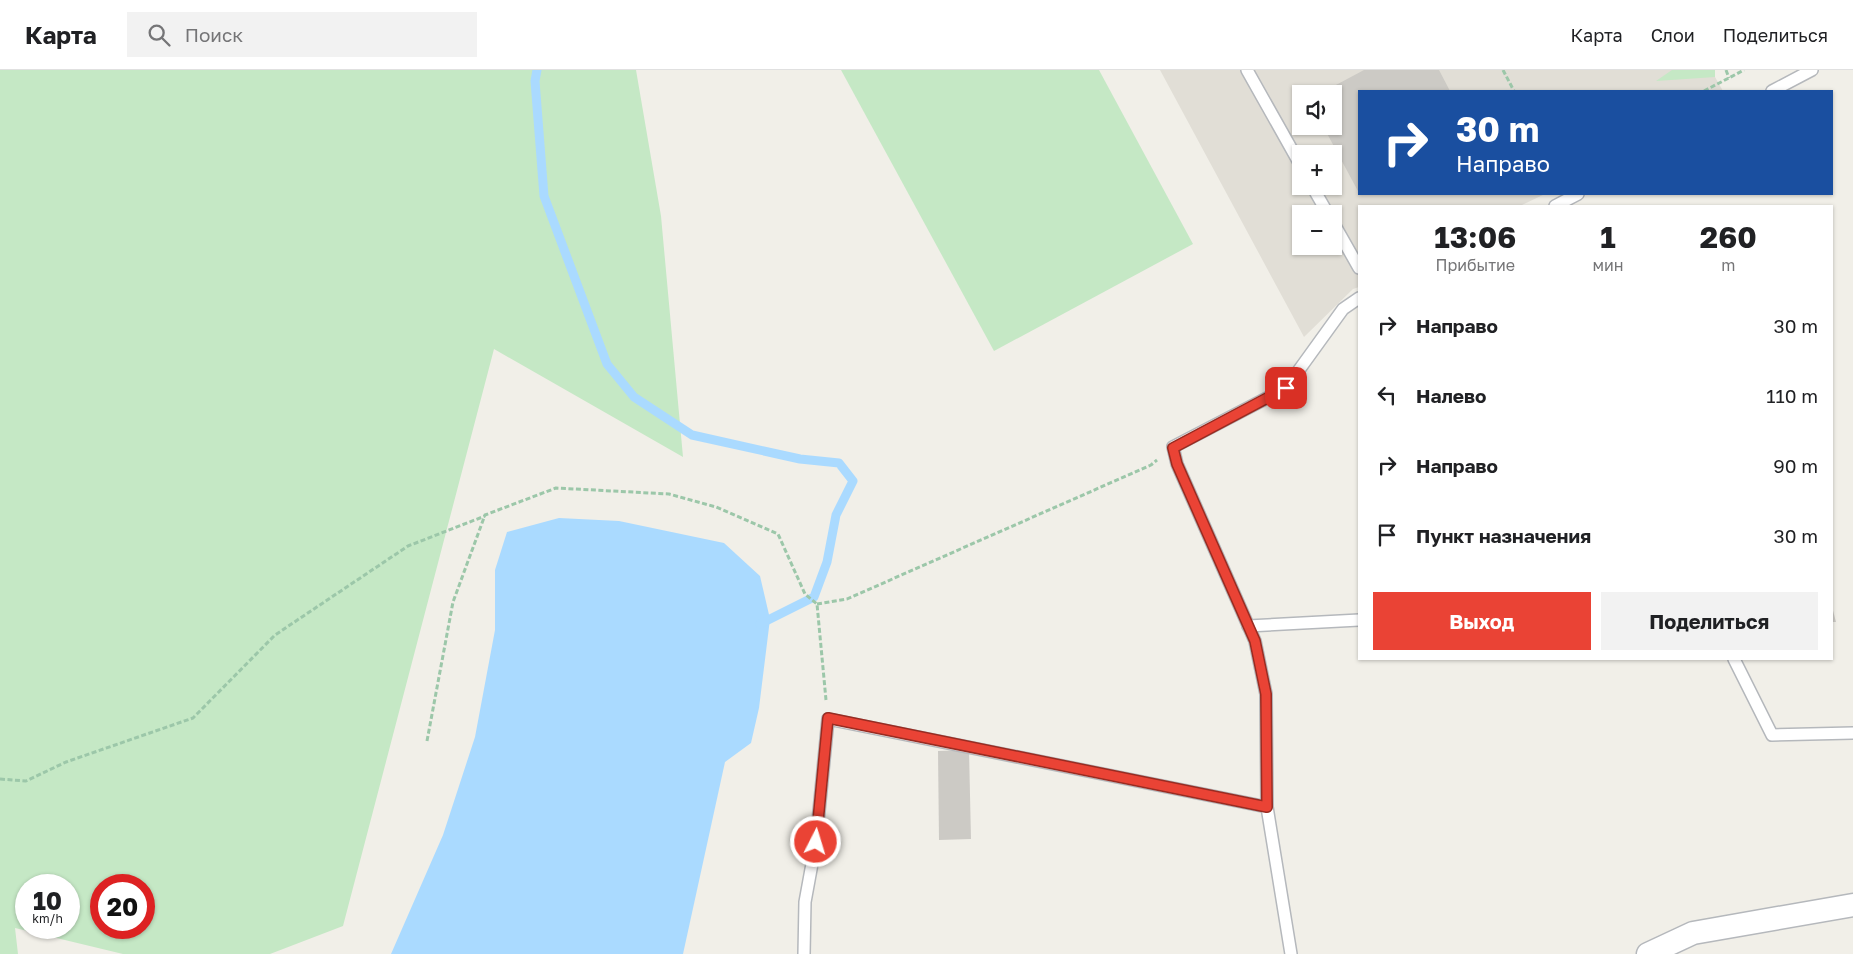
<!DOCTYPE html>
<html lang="ru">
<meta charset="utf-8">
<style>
body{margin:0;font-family:"Golos Text",sans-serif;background:#f2f2f2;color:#202124;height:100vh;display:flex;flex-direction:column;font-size:19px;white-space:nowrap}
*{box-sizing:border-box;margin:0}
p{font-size:16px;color:#757577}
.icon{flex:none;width:28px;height:28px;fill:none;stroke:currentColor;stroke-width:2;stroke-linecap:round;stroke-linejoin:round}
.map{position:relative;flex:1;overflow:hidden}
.panel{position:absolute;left:1358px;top:135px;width:475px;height:455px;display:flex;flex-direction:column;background:#fff;border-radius:0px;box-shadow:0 1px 4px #0004}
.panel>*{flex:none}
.guide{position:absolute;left:1358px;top:20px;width:475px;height:105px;border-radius:0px;box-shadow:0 1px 4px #0004;background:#1a4fa0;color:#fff;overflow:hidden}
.fabs{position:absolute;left:1292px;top:15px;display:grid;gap:10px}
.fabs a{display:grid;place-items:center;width:50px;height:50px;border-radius:0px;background:#fff;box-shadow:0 1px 4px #0004;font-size:25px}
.speed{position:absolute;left:15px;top:804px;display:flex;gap:10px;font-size:25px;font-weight:700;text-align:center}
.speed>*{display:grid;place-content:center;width:65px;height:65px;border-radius:50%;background:#fff;box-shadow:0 1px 4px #0004;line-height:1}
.speed small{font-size:12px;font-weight:400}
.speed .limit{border:8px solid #d22;background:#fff;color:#111}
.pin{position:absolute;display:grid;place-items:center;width:42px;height:42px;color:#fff;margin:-21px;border-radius:10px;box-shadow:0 2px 8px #0006}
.me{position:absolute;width:55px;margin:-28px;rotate:5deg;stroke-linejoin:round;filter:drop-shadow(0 0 4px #0008)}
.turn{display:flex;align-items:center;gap:18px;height:105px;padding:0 15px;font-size:22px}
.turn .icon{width:65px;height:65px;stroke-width:2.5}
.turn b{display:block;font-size:35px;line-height:42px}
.eta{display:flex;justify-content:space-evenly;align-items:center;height:85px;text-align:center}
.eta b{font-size:30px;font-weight:700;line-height:35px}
.action{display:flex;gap:10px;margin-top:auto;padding:10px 15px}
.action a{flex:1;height:58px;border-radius:0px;background:#ea4335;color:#fff;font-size:20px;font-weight:700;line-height:58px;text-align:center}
.action a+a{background:#f2f2f2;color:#202124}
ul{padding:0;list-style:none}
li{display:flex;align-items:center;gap:15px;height:70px;padding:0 15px}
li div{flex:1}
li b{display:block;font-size:19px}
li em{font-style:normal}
header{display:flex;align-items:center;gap:30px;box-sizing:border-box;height:70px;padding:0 25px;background:#fff;border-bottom:1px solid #e0e0e0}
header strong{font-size:24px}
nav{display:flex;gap:28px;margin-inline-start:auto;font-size:18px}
.search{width:350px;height:45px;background:#f2f2f2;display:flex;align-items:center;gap:12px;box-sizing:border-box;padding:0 18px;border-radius:0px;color:#757577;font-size:19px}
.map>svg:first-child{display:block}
</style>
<header>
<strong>Карта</strong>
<div class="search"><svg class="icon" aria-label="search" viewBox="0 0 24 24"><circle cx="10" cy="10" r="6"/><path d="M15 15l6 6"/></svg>Поиск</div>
<nav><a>Карта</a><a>Слои</a><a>Поделиться</a></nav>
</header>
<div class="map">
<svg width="1853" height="884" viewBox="0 0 1853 884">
<rect width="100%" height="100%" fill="#f1efe8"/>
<path fill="#e1ded6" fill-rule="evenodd" d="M1160,0h551l12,21h-364v103h186l-25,12h-161v81l-6,2 -49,48zM1301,24h33v32h-33zM1301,84h33v32h-33zM1301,144h33v32h-33z"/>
<g fill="#c5e8c5" fill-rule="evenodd">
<path d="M0,0h636l25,146 22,241 -189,-108 -151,577 -73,28h-147l-108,-26 3,26h-18zM26,815h43v43h-43zM101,815h43v43h-43z"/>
<path d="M841,0h258l94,174 -199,107z"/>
<path d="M1672,0h43v7l-59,4z"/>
</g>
<path fill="#aadaff" d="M559,448l60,3 105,22 36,33 10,43 -11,89 -8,35 -26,19 -42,192h-292l52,-119 32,-98 20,-107v-60l12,-38z"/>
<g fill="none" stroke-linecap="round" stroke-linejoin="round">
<path stroke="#aadaff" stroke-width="9" d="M537,0l-2,11 9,115 63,168 27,33 58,38 108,24 39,4 14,18 -17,34 -9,47 -13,35 -54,27"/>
</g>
<g fill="#cccac5">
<path d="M1364,0h75l11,21h-91v102l-36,-67h11v-32h-15z"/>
<path d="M1831,533l5,19h-5z"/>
<path d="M969,680l2,89 -32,1 -1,-89z"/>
</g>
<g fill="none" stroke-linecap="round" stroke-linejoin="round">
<g stroke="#b5b8bc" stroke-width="14">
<g id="lane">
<path d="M1247,0l54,96"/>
<path d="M1772,21l40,-21"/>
<path d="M1312,116l16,28"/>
<path d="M1555,136l23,-12"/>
<path d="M1334,154l25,44"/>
<path d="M1248,556l111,-6"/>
<path d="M1734,589l38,76 81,-2"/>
<path d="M804,884l1,-52 11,-60 12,-123 439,88"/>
<path d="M1291,884l-24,-147 -1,-113 -11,-53 -78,-177 -4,-17 113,-59 57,-79 16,-11"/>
</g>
</g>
<g stroke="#b5b8bc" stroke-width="25">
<path id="street" d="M1648,884l45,-21 160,-28"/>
</g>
<g stroke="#9cc7a9" stroke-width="3" stroke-dasharray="5 2.5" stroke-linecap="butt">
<path d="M1503,0l11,21"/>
<path d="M1726,0l3,8"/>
<path d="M1704,21l40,-21"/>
<path d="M817,534l30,-5 304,-134 6,-5"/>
<path d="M427,671l26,-139 32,-87 71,-27 113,6 47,13 62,27 27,60 12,10 9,96"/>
<path d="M0,709l26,2 40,-19 127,-44 82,-83 133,-89 77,-30"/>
</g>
<use href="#lane" stroke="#fff" stroke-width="11"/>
<use href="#street" stroke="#fff" stroke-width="22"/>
</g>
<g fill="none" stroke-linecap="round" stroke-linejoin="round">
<g stroke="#982c22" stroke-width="12">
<path id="route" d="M816,772l12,-124 439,89 -1,-113 -11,-53 -78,-177 -4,-16 113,-60"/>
</g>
<use href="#route" stroke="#ea4335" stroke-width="9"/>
</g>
</svg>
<div class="fabs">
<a><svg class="icon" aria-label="sound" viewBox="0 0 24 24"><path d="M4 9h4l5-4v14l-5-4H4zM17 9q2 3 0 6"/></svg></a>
<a>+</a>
<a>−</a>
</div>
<div class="speed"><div>10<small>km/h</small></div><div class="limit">20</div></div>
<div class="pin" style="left:1286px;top:318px;background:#d93025"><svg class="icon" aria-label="arrive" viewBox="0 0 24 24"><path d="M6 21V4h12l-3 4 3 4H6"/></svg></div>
<svg class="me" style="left:816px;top:772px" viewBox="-20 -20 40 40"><circle r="17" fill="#ea4335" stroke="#fff" stroke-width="3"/><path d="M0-11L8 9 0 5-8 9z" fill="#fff"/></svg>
<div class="guide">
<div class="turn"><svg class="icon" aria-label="right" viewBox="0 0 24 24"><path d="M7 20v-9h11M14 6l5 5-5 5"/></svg><div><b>30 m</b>Направо</div></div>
</div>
<section class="panel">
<div class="eta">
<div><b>13:06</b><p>Прибытие</p></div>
<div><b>1</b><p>мин</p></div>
<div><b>260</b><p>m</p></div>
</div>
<ul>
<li><svg class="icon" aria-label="right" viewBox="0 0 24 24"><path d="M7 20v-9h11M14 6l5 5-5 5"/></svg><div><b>Направо</b></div><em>30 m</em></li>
<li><svg class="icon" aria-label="left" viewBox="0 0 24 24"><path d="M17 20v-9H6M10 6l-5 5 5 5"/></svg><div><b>Налево</b></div><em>110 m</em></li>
<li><svg class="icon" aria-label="right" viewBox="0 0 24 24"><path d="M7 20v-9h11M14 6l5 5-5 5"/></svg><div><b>Направо</b></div><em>90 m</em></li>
<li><svg class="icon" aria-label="arrive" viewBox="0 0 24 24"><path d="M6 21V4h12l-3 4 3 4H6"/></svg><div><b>Пункт назначения</b></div><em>30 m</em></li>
</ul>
<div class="action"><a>Выход</a><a>Поделиться</a></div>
</section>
</div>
